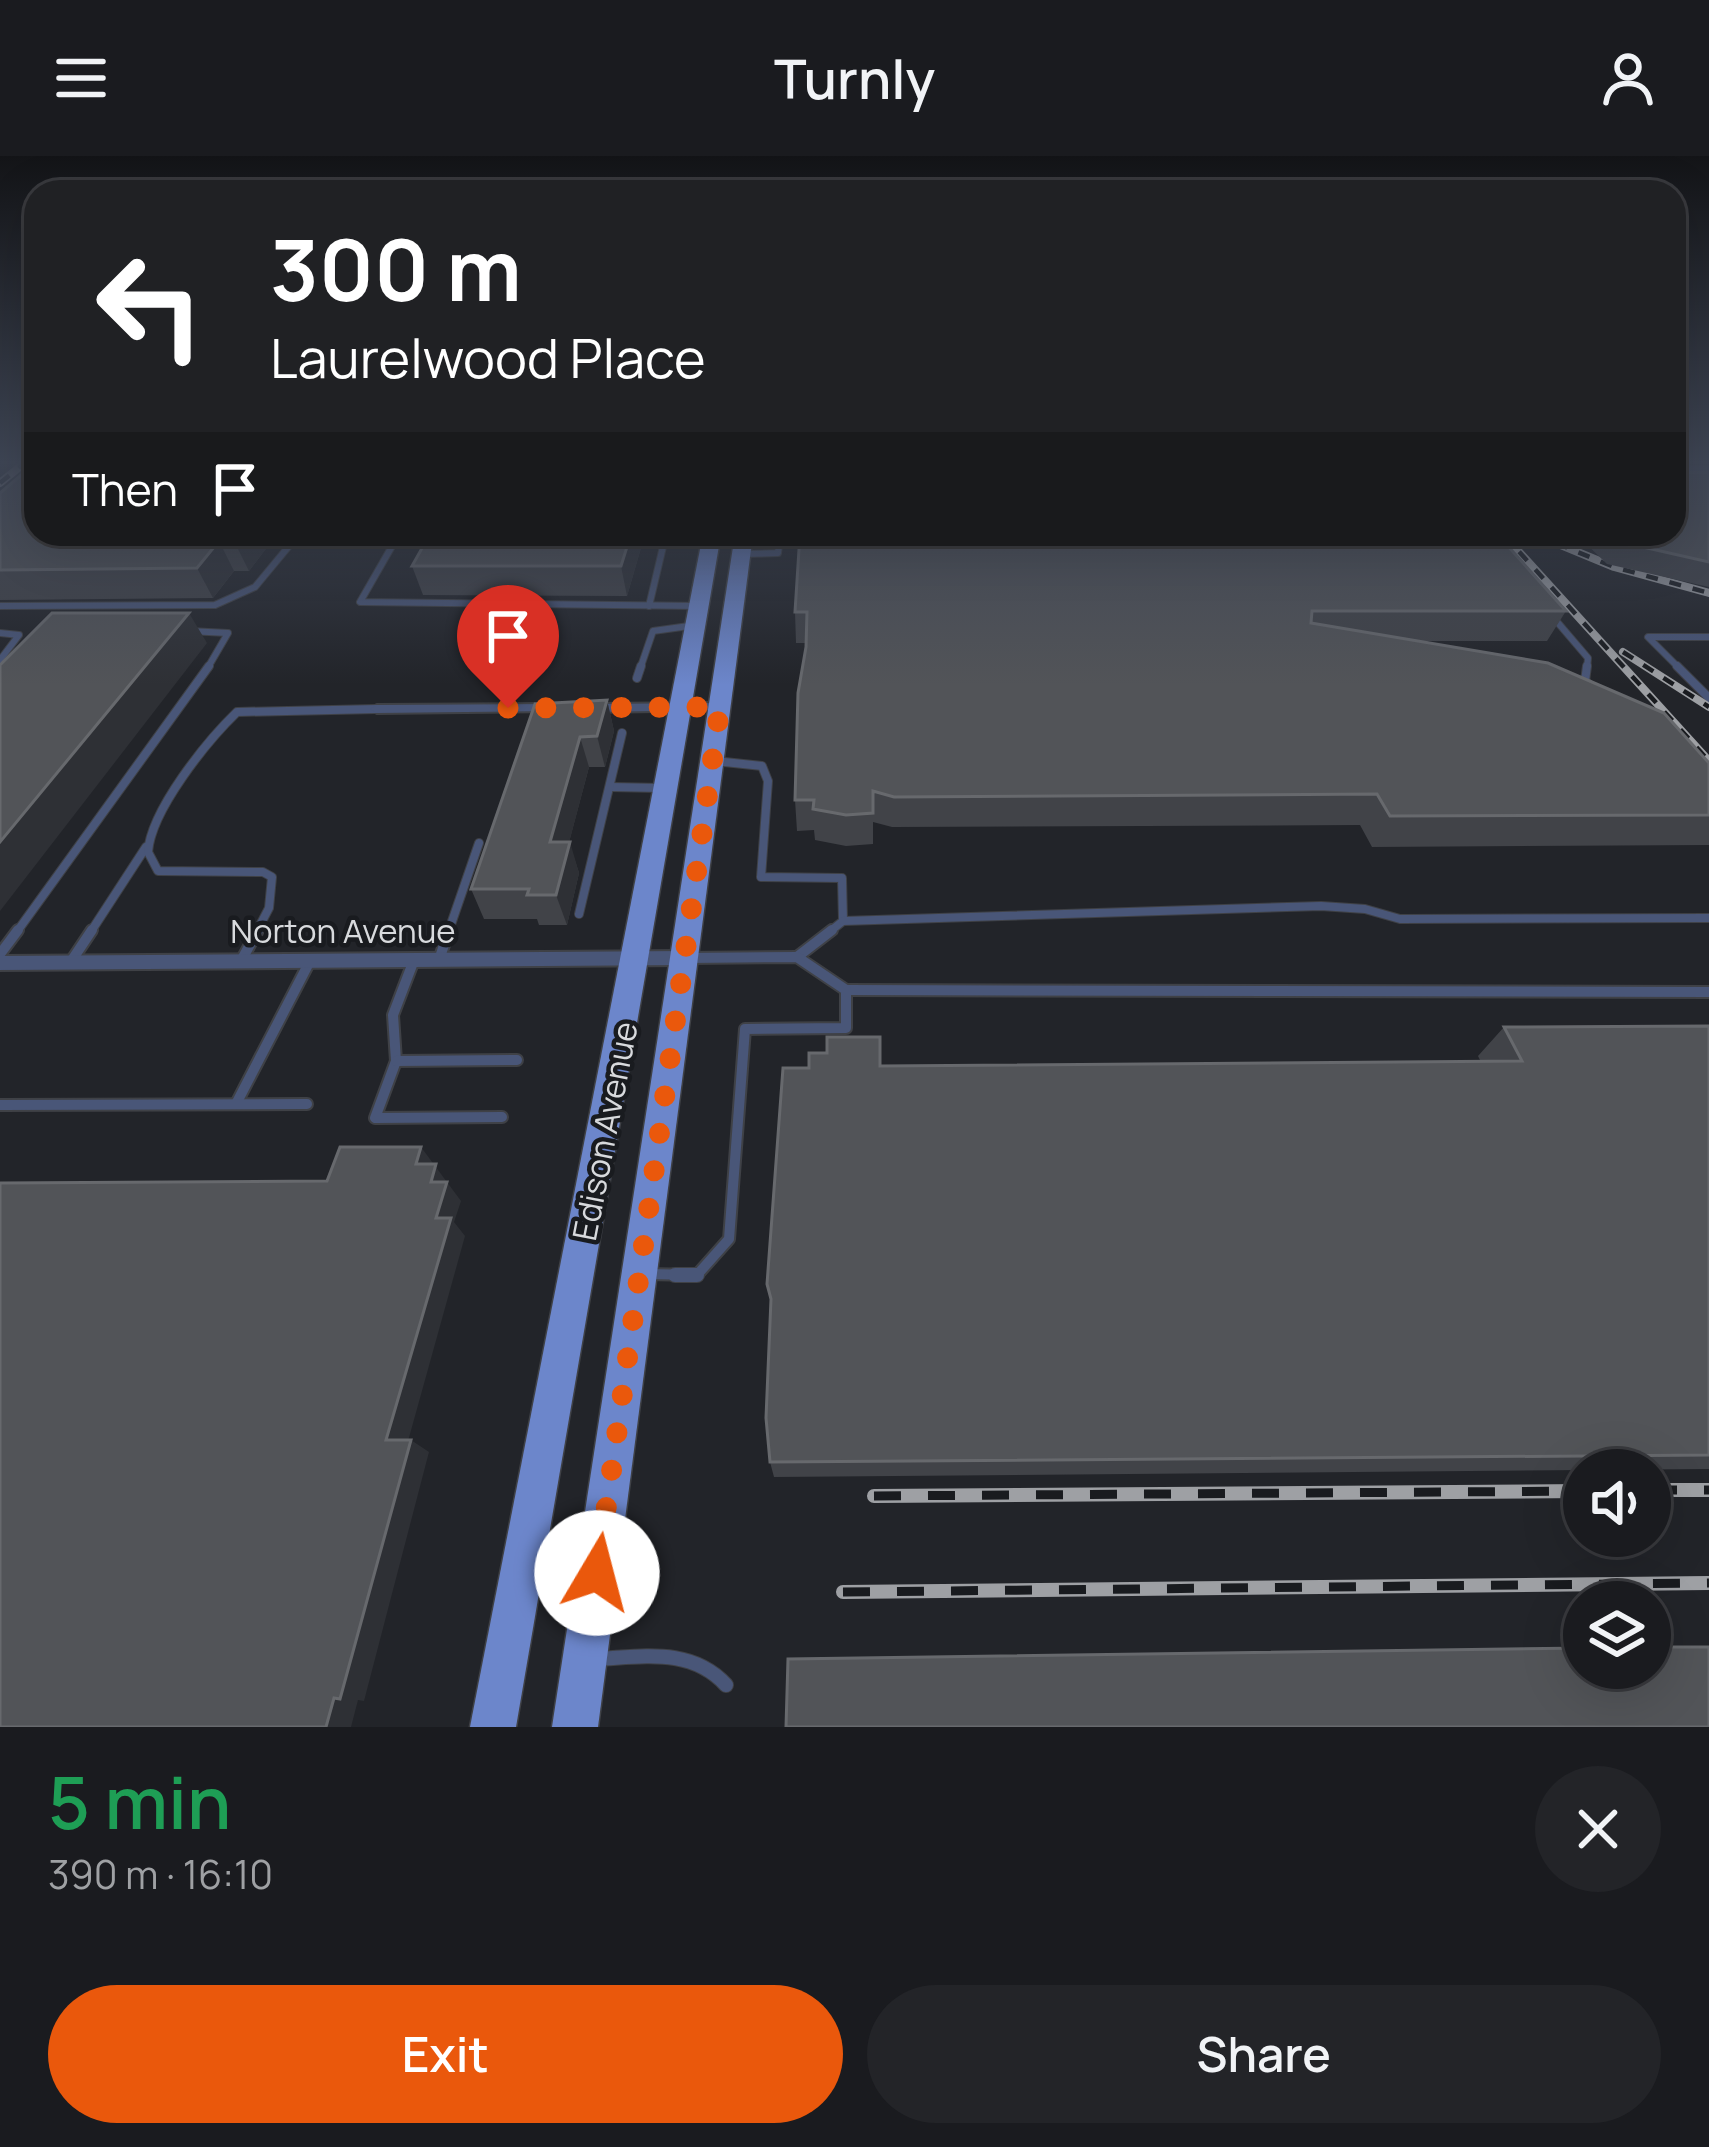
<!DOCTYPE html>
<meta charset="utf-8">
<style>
body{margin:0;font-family:Manrope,sans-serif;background:#232428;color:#f1f3f6;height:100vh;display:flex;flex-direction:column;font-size:45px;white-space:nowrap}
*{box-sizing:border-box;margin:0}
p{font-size:39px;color:#9fa1a4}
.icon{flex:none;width:66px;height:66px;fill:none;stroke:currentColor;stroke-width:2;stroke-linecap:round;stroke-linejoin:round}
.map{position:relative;height:1571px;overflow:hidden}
.side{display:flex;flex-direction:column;background:#1a1b1f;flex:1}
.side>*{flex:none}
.banner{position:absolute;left:24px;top:24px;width:1662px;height:366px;border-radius:36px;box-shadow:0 12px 48px #0002,0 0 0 3px #38393d;background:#202124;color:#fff;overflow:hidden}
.buttons{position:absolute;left:1563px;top:1293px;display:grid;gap:24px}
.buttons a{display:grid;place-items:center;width:108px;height:108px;border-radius:50%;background:#1a1b1f;box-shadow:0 12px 48px #0002,0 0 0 3px #38393d;font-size:60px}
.pin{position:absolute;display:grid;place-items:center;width:102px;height:102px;color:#fff;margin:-123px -51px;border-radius:50% 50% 50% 0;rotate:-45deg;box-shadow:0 0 12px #0007}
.pin .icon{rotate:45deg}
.me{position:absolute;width:132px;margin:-66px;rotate:8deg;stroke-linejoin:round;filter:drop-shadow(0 0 9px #0008)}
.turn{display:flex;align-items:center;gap:42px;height:252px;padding:0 48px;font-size:54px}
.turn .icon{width:156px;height:156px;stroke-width:2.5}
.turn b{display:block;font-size:84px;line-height:102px}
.then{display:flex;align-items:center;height:114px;padding:0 48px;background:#0003;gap:24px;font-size:45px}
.round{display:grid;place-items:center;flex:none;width:126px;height:126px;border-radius:63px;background:#232428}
.headline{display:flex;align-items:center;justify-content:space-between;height:204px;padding:0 48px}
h1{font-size:72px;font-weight:600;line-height:90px;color:#1e9e55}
.cta{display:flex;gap:24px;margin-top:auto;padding:24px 48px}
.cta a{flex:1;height:138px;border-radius:72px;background:#ea580c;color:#fff;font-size:48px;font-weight:600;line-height:138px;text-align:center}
.cta a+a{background:#232428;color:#f1f3f6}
header{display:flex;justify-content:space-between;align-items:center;height:156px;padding:0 48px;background:#1a1b1f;font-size:54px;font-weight:600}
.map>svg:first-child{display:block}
</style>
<header><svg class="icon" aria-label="menu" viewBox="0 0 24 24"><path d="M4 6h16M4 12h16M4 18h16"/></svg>Turnly<svg class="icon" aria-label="person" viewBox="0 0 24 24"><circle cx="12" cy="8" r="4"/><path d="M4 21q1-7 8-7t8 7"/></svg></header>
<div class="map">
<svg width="1709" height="1571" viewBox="0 0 1709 1571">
<rect width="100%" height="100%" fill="#222429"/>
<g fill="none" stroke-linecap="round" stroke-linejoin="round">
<g stroke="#3f4146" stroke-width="8">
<g id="lane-far3">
<path d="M1674,314l35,-1"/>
<path d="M399,378l-39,68 340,4"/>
<path d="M663,387l48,1"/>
<path d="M741,398l37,-1 2,-19"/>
<path d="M0,450l215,-1 40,-18 44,-53"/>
<path d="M649,450l17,-72"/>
<path d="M1553,461l35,41 -1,11"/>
<path d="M189,475l39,2 -21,36"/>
<path d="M0,477l19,2 -19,25"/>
<path d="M640,513l13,-38 43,-6"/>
<path d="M1680,513l-32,-32h61"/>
</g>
</g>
<g stroke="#3f4146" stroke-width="10">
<g id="lane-far2">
<path d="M1587,510l-2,15 6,5"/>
<path d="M1677,510l32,32"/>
<path d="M637,522l4,-12"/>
<path d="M715,605l47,5 6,15 -7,96 81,1 1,43 -15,12"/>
<path d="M610,631l52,1"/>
<path d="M579,758l43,-181"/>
<path d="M843,765l478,-15 44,3 35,10 309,-1"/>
<path d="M16,777l193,-267"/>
<path d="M90,777l56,-86"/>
<path d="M256,777l13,-25 3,-31 -9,-5 -105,-1 -10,-19c3,-42 59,-111 89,-140l140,-3"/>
<path d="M448,777l31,-90"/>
</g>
</g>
<g stroke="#3f4146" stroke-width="14">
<g id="lane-far1">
<path d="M0,798l18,-24"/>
<path d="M797,801l35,-27"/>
<path d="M414,804l-21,55 3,46 -21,57 127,-1"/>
<path d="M439,804l10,-30"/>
<path d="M241,805l17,-31"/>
<path d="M70,807l22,-33"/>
<path d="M846,834l863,2"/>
<path d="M396,905l121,-1"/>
<path d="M236,948l74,-143"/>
<path d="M0,949l307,-1"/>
<path d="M646,1118l51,1 32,-36 16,-210 101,-1v-38l-49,-33 -111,1"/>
</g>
</g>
<g stroke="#3f4146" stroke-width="16">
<g id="lane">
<path d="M675,1119h22"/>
<path d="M596,1503c47,-2 95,-12 130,26"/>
</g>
</g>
<g stroke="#3f4146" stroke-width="4">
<g id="street">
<path d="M720,547l5,1v6l-136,2 -7,-4 7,-4z"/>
<path d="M551,548l7,4 -2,3 -179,2 -7,-4 7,-4z"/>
<path d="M686,795l6,2 2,5 -2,5 -6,2 -686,5v-14z"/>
</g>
</g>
<g stroke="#3f4146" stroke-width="3">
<g id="primary">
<path d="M703,378h18l-205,1193h-46z"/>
<path d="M735,378h18l-155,1193h-46z"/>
</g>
</g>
<use href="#lane-far3" stroke="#495678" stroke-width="6"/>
<use href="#lane-far2" stroke="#495678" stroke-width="8"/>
<use href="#lane-far1" stroke="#495678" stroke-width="10"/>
<use href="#lane" stroke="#495678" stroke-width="14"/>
<use href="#street" fill="#495678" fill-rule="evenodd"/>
<use href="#primary" fill="#6c86cb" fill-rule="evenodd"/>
<g stroke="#9ea0a4" stroke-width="8">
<g id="rail-far1">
<path d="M0,327l22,-18"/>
<path d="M1503,378l206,227"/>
<path d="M1534,378l80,33 95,26"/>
<path d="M1623,496l86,55"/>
</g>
</g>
<g stroke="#9ea0a4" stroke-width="14">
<g id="rail">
<path d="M1650,1334h59"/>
<path d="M874,1340l710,-5"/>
<path d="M843,1436l866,-9"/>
</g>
</g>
<use href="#rail-far1" stroke="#191b1f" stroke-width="4.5" stroke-dasharray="12" stroke-linecap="butt"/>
<use href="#rail" stroke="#191b1f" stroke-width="9" stroke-dasharray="27" stroke-linecap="butt"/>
</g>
<g fill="#414348">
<path d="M1709,316v115l-102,-23 -31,-30h98z"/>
<path d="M0,337l36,41h241l-28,37h-15l-21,27 -213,2z"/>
<path d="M645,378l-18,62 -204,-1 -11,-29z"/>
<path d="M1566,455l-19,30h-128l290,122v82l-337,2 -12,-22 -468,2 -19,-5v22l-27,2 -31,-6 -1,-10 -17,1 -2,-31 12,-157h-11l-1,-31z"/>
<path d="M607,544l7,31 -9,36h-16l-20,75 10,31 -12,52h-28l-2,-6h-53l-13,-30z"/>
<path d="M1709,870v443l-935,8 -4,-15 1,-157 -4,-21 113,-218 601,-4 -3,-6 26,-29z"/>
</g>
<g fill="#2e3035">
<path d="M240,378h37l-28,37 -15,-30z"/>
<path d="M631,378h14l-18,62 -6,-30z"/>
<path d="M219,385l15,30 -21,27 -16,-30z"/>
<path d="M189,457l18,30 -207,268v-69z"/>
<path d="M607,544l7,31 -9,36 -8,-31z"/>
<path d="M580,581l9,30 -28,106 -11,-31z"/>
<path d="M570,686l9,31 -12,52 -11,-30z"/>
<path d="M421,991l40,54 -7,21 11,14 -60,216 -19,-12 50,-222 -20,-54z"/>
<path d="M411,1284l18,12 -65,249 -6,-1 -7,27h-25z"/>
</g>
<g fill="#525458" stroke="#67696d" stroke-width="3">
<path d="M33,309h3v69h204l-6,7h-15l-22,27 -197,2v-77z"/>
<path d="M1709,316v90l-88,-20 -9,-8h62v-61z"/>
<path d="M430,378h201l-10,32h-209z"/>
<path d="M800,378h697l69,77h-254l-1,12 237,40 116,50 45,50v52l-319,1 -13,-22 -483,3 -21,-6v22l-27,2 -33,-6 1,-9h-19l3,-107 8,-46 1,-35h-12z"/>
<path d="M52,457h137l-189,229v-177z"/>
<path d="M607,544l-10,36 -17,1 -30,105h20l-14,53h-29l2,-6h-58l64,-185z"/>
<path d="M1709,870v429l-939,7 -4,-44 5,-119 -4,-15 16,-216h26v-15h18v-16h53v29l642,-5 -18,-34z"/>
<path d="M340,991h81l-5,17h20l-5,18h16l-11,36h15l-65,222h25l-71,259 -6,-1 -8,29h-326v-544l327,-2z"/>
<path d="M1650,1491h59v80h-923l2,-68 796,-11v20h66z"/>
</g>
<linearGradient id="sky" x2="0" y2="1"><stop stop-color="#131417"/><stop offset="0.58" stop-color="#3e4554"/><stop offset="1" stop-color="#3e4554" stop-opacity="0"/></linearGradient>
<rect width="1709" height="529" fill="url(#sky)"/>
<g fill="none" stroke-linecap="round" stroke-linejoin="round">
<path stroke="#ea580c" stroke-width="21" stroke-dasharray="0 37.8" d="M508,552l212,-1 -123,866"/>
</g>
<g text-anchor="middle" stroke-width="9" stroke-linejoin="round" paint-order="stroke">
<g font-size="33" fill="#d8dadd" stroke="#191b1f">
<text x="343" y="787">Norton Avenue</text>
<text transform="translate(605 975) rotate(-79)" y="12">Edison Avenue</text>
</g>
</g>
</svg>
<div class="buttons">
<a><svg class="icon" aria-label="sound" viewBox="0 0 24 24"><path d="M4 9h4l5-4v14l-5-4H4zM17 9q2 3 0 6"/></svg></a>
<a><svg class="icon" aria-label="layers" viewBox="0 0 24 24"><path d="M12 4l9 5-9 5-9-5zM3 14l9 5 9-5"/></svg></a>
</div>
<div class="pin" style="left:508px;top:552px;background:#d93025"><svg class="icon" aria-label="arrive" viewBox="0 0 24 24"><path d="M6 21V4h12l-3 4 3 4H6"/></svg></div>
<svg class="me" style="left:597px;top:1417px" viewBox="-20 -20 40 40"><circle r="19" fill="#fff"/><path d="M0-13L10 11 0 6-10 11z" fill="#ea580c"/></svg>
<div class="banner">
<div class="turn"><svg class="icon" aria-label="left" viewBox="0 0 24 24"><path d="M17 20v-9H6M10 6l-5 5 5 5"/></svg><div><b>300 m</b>Laurelwood Place</div></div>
<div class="then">Then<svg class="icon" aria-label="arrive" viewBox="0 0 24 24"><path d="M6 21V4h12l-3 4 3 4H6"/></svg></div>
</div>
</div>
<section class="side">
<div class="headline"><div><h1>5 min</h1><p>390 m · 16:10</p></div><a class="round"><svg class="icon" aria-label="close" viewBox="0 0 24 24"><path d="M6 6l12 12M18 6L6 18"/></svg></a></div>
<div class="cta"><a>Exit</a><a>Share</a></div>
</section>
